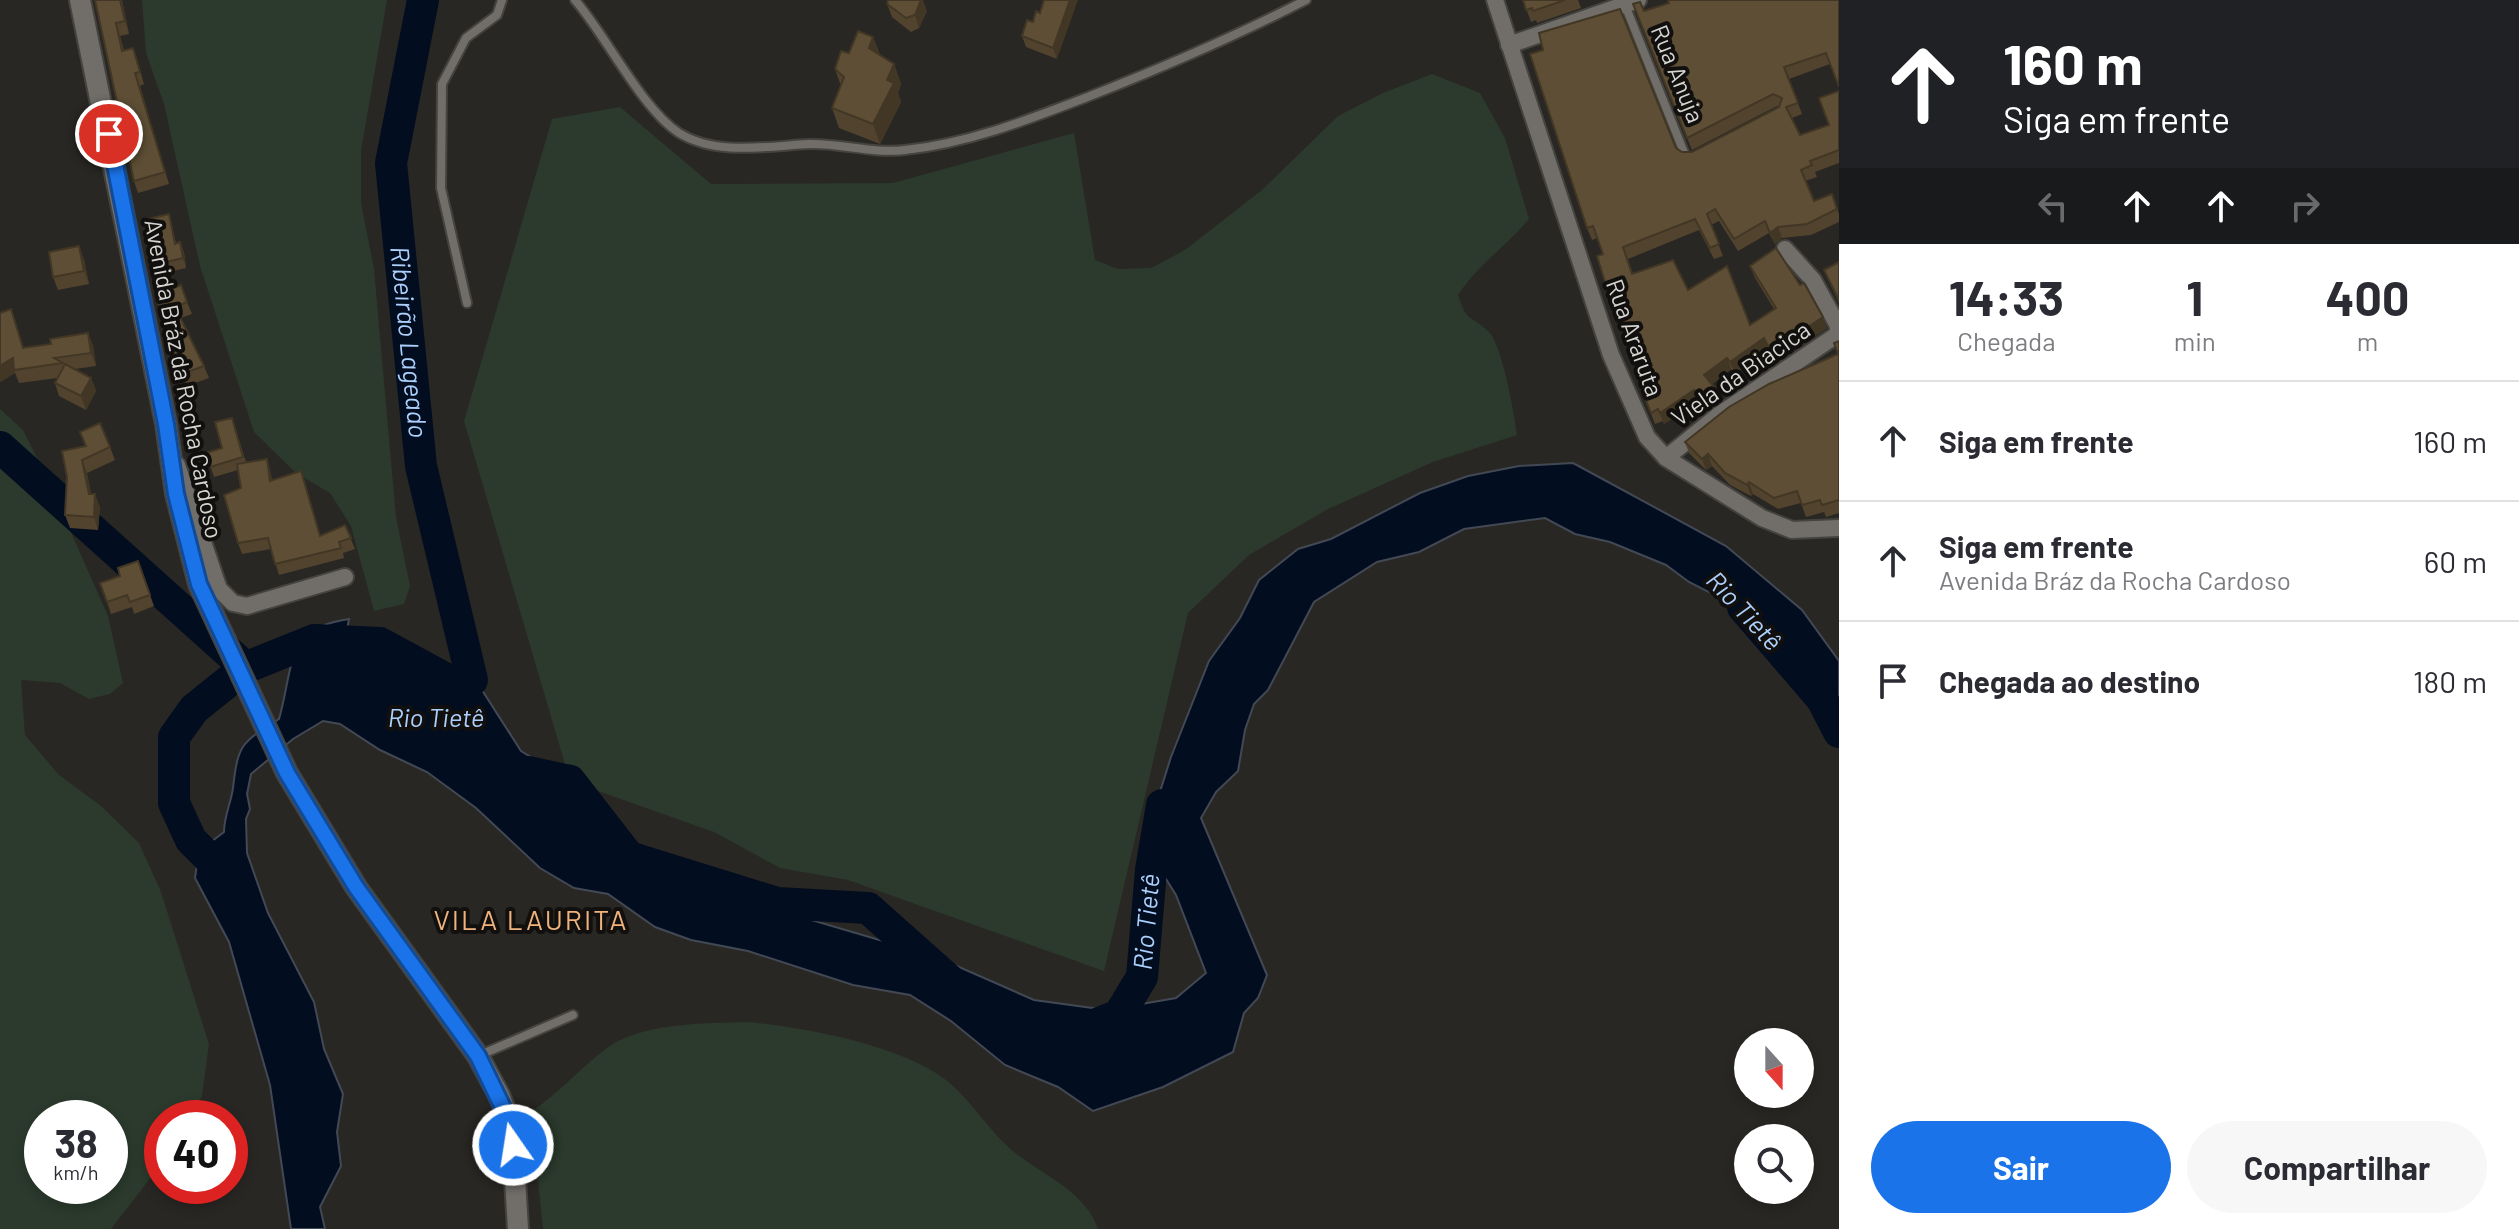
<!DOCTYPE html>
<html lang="pt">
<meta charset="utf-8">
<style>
body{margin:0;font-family:Barlow,sans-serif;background:#f7f7f7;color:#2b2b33;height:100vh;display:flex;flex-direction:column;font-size:30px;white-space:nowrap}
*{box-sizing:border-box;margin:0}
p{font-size:26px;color:#7c7c81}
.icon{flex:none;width:44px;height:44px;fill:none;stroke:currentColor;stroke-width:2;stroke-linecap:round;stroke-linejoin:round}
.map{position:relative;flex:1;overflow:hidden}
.side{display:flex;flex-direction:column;background:#fff;width:680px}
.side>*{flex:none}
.guide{background:#202124;color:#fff;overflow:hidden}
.needle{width:52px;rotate:159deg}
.controls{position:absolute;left:1734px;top:1028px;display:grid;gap:16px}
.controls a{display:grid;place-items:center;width:80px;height:80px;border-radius:50%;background:#fff;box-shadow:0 4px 12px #0003;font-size:40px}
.speed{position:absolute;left:24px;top:1100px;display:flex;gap:16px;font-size:40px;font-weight:700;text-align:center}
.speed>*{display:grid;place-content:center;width:104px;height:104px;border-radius:50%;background:#fff;box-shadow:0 4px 12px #0003;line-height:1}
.speed small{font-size:20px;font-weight:400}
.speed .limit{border:12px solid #d22;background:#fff;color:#111}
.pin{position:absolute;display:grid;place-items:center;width:68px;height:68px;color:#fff;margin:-34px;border:4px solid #fff;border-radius:50%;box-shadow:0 2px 8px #0007}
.me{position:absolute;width:88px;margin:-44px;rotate:347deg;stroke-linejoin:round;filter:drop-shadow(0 0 6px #0008)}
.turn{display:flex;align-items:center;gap:28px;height:168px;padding:0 32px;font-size:36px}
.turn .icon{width:104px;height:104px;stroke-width:2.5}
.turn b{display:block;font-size:56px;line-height:68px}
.lanes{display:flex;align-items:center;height:76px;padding:0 32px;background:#0003;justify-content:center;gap:40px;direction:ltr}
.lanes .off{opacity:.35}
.eta{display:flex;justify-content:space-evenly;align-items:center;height:136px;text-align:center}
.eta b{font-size:48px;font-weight:700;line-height:56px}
.primary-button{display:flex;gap:16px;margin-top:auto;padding:16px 32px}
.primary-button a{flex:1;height:92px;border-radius:48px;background:#1a73e8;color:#fff;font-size:32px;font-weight:700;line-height:92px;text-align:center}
.primary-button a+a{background:#f7f7f7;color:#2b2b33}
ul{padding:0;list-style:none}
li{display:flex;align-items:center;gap:24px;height:120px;padding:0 32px;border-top:2px solid #e1e1e2}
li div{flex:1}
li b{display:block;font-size:30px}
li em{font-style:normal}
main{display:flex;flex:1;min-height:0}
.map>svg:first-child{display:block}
</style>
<main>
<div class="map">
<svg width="1839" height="1229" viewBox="0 0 1839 1229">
<rect width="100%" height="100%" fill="#292723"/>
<g fill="#2b3a2c" fill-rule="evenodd">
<path d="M142,0h245l-26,151v52l13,66 22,248 14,69 -6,18 -30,7 -23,-85 -21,-33 -34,-20 -42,-41 -54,-166 -36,-162 -18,-51z"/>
<path d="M1432,74l48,19 25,45 24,81c-23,27 -52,47 -71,76 10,30 13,19 31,37 14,16 25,81 28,103l-84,27 -105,47 -79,46 -61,58 -84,358 -256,-91 -68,-12 -66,-36 -144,-51 -106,-360 88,-302 68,-12 91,77 182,-1 181,-50 21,127 23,9 33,-1 34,-18 77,-60 76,-74 45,-23z"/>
<path d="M0,409l23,21 23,46 62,140 15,67 -13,11 -21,5 -29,-16 -39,-3 4,55 34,40 42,31 38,37 22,49 48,152 -7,52 -12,22h-28v45l-51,66h-111zM42,1118h68v68h-68z"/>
<path d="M747,1022c56,5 154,23 199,58 27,21 44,54 72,75 28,21 69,39 80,74h-555l-12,-117c28,-19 49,-44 76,-64 33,-25 100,-25 140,-26z"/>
</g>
<path fill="#020d1f" stroke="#424955" stroke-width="2" d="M1573,463l153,83 76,64 37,51v55l-30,-49 -44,-32 -21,-25 -55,-28 -23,-17 -56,-23 -35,-8 -30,-16 -81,11 -45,23 -42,10 -63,40 -46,88 -14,14 -9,26 -7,41 -22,21 -15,26 66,157 -9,23 -14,15 -11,39 -70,35 -70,24 -35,-24 -53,-22 -54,-44 -41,-26 -57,-10 -105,-34 -57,-11 -36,-13 -47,-33 -34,-6 -34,-20 -64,-60 -49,-36 -47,-22 -40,-26 -17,-3 -30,18 -42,35 -4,20 3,15 -4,10 1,34 21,60 46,89 10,47 19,45 -6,38 4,34 -21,41 5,22h-34l-21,-144 -41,-143 -34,-64 4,-27 25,-19c0,-16 7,-29 9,-44 5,-44 8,-45 46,-69 15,-52 5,-91 70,-100l-4,22c42,27 62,26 110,25l25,21 41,64 49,30 27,49 61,45 276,81 100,44 73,10 69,-12 30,-25 -30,-78 -20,-32 -4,-46 19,-60 38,-96 31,-43 19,-38 39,-31 33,-10 89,-46 48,-17 51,-10z"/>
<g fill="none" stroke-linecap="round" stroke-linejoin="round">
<g stroke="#020d1f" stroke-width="32">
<path id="s1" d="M423,0l-32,163 30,303 51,214"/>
<path d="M0,447l245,220"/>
<path d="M1743,607l79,92 17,33"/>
<path d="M528,772l42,9 59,76 148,46 91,5 81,72"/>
<path d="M232,881l-41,-41 -17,-37v-66l20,-28 51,-41 69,-28 66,3 81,44"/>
<path id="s2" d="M1089,1027l30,-12 23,-38 9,-107 11,-65"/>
</g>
<g stroke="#44433f" stroke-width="12">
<g id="service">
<path d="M575,0c32,37 67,109 104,133 37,23 89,13 130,11 33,-1 63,10 96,6 65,-7 125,-31 185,-54 74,-29 146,-60 216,-96"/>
<path d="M1625,5l60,150 4,2"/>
<path d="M467,303l-26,-115 1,-104 24,-46 31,-23 5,-15"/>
<path d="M478,1056l95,-41"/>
</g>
</g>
<g stroke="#44433f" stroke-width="20">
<g id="minor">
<path d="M1495,0l116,355 36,82 19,21 96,60 30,12 47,-2"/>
<path d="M1509,45l129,-45"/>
<path d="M1666,458l54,-44 118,-80v-8l-25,-46 -28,-31"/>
<path d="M177,465l42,124 14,14 14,3 98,-29"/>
</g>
</g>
<g stroke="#44433f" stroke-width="24">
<path id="tertiary" d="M80,0l86,424 10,70 23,90 88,189 69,114 122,169 21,39 10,25 4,25 5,84"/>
</g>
<use href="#service" stroke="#716e6a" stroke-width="8"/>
<use href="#minor" stroke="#716e6a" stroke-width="16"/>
<use href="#tertiary" stroke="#716e6a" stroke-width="20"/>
</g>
<g fill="#51432e">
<path d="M95,0h27l7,34 -9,2 4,15 13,9 7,24 -4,2 29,98 -31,9 -4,-12z"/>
<path d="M1044,0l13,59 -31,-12 -4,-11 18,-23z"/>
<path d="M1523,0h55l3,8 -44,15 -1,-3 -5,2z"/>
<path d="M1839,0l-9,64 -41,15 13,35 -10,4 8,17 29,-10 10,-34v72l-24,9 2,5 -12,4 9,20 18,-7 7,20v8l-28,13 -29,3 -7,6 -6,-11 -31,18 -19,-30 -8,4 12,31 -9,3 -15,-29 -71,29 5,15 55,16 62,35 24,-16 -19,-31 -5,-12 77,62 -29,20 -3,-5 -23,14 -4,-8 -33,25 -4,-5 -19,15 8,17 -15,11 -7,-11 -34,23 -1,-3 -8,3 -16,-41 9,-4 -14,-36 -4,2 -20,-47 -7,-44 -6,-16 -5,2 -5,-12 89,-80 6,4h10l87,-45 -2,-1 -85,44 -55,-134 7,-5z"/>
<path d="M887,4l40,7 -8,17 -8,4 -19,-15z"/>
<path d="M873,37l7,18 14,9 7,20 -3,9 3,9 -21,42 -41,-16 -7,-20 9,-22 -6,-17 14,-16z"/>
<path d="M169,214l7,29 4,-1 4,10 2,16 -29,7 -4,-10z"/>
<path d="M84,259l5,25 -31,6 -5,-13z"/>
<path d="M1839,262v41l-15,-33z"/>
<path d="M155,295l32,7 5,12 -11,4 23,48 5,12 -22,8 -22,-52 4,-1z"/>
<path d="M11,309l12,39 28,-4 37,-11 5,13 3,20 -21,3 16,9 5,13 -10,19 -27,-14 -4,-13 3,-5 -39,5 -4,-10 -15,9v-69z"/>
<path d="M1839,341v172l-13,4 -2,-5 -18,5 -5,-14 -23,6 -25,-15 -2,2 -21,-11 -18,-19 -6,4 -17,-17 -4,-11 153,-88z"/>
<path d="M232,418l14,44 24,8 2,10 33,2 15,53 25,-10 10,24 -12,4 1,5 -65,17 -8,-26 -29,5 -4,-11 3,-55 -3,-18 -24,7 -8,-24 16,-5z"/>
<path d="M80,432l30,15 5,13 -28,13 4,21 9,13 -2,23 -28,-2 -5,-13 20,-69z"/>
<path d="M138,561l16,45 -20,8 -2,-7 -21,7 -4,-12 13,-26z"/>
</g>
<g fill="#423725">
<path d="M120,0h2l7,34 -4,-13z"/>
<path d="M921,0h2l4,11 -8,17 -4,-13z"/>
<path d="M1070,0h8l-21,59 -4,-11z"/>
<path d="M873,37l7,20 -11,-9z"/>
<path d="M894,64l7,20 -3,9 3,9 -21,42 -7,-20 14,-44z"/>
<path d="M1778,227l4,11 -7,6 -5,-11z"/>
<path d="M180,242l4,10 2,16 -3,-10z"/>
<path d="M79,246l5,13 5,25 -5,-13z"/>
<path d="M1823,317l4,11 -29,20 -4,-12z"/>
<path d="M1791,331l4,12 -23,14 -4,-11z"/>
<path d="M88,333l5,13 3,20 -5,-13z"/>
<path d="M1764,338l4,11 -33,25 -5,-12z"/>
<path d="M13,358l2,15 -15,9v-16z"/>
<path d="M1727,358l4,11 -22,17 -5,-11z"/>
<path d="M91,378l5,13 -10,19 -5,-14z"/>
<path d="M1716,389l4,12 -15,11 -4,-12z"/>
<path d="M1694,390l4,11 -34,23 -4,-11z"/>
<path d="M1708,454l4,12 -6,4 -4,-11z"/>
<path d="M267,459l3,11 4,22 -4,-11z"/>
<path d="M82,460l5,13 6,34 -4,-13z"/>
<path d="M1749,482l4,12 -2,2 -4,-11z"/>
<path d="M95,494l5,13 -2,23 -4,-13z"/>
</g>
<g fill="#5e4e35" stroke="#423725" stroke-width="2">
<path d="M95,0h25l5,21 -9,2 6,28 11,-3 7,24 -5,1 30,99 -31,9z"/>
<path d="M888,0h33l-6,15 -9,3 -19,-14z"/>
<path d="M1044,0h26l-17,48 -31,-12 5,-16 6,2 3,-11 4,2z"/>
<path d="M1523,0h42l-32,11 -1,-3 -6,2z"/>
<path d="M1668,0h171v87l-13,-34 -42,14 14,36 -12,4 14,28 29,-10 -10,-27 20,-7v59l-29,11 2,4 -11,5 13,31 18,-7 5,15 -30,15 -29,3 -8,6 -5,-12 -31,18 -19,-30 -8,5 12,30 -9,4 -15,-29 -72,28 9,27 41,-14 15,30 39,-24 23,59 26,-17 -26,-42 26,-18 24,37 4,-2 19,34 -29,19 -3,-5 -23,15 -4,-8 -34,24 -3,-4 -23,17 12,14 -15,11 -7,-10 -34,23 -2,-4 -7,4 -12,-30 9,-5 -18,-47 -5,2 -15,-35 -13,-42 6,-2 -10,-28 -6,2 -57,-174 13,-4 -4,-17 81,-24 56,139 6,4h10l87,-45 3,-9 -9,-4 -86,44 -54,-134 7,-2 4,9 25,-8z"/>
<path d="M858,31l15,6 -4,11 25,16 -7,16 7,3 -21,41 -41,-16 12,-31 -9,-8 6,-18 8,2z"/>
<path d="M169,214l6,30 5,-2 3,16 -30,7 -9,-45z"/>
<path d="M79,246l5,25 -31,6 -4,-25z"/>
<path d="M1839,262v38l-15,-30z"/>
<path d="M181,285l6,17 -12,5 29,59 -22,8 -17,-40 4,-1 -14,-38z"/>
<path d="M11,309l12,39 28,-4 -1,-5 38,-6 3,20 -37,5 9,5 -49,7 -1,-12 -13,8v-53z"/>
<path d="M1839,341v159l-17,5 -2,-5 -18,5 -5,-14 -23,7 -25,-16 -2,3 -22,-12 -17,-19 -6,5 -17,-17 44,-35 40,-23 69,-30 -4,-11z"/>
<path d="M65,364l26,14 -10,18 -26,-13z"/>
<path d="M232,418l11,39 -33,10 -4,-14 16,-5 -7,-26z"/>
<path d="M100,423l10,24 -28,13 7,34h6l-1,23 -29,-2 2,-38 -5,-26 24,-5 -6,-14z"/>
<path d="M267,459l3,22 31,-10 19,65 25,-11 6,13 -12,4 2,6 -66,16 -7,-26 -30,5 -14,-48 17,-7 -4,-24z"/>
<path d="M138,561l12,34 -20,7 -3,-7 -20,7 -7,-19 20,-7 -2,-8z"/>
</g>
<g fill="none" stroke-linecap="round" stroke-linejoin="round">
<g stroke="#114b97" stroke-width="20">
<path id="route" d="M109,134l57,290 10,70 23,90 88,189 69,114 122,169 31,64 4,25"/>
</g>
<use href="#route" stroke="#1a73e8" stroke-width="14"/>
</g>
<g text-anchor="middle" stroke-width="8" stroke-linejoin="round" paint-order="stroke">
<g font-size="24" fill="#d6d5d2" stroke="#11100e">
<text transform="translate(1677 74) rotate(68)" y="8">Rua Anuja</text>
<text transform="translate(1634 338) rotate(70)" y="8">Rua Araruta</text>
<text transform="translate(1741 374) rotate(-35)" y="8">Viela da Biacica</text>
<text transform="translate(183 379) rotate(79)" y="8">Avenida Bráz da Rocha Cardoso</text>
</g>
<g font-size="26" font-style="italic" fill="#accffc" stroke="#11100e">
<text dy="9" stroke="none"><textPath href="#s1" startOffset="346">Ribeirão Lageado</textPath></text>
<text transform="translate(1744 611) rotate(47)" y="9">Rio Tietê</text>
<text x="436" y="727">Rio Tietê</text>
<text dy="9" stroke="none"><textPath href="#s2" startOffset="132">Rio Tietê</textPath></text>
</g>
<g font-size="28" letter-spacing="2" fill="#f0b37d" stroke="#11100e">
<text x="531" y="930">VILA LAURITA</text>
</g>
</g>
</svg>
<div class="controls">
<a><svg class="needle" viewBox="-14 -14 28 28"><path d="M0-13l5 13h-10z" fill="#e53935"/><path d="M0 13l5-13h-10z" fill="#7c7c81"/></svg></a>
<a><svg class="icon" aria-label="search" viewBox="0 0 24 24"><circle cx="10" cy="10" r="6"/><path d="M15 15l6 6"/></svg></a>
</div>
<div class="speed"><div>38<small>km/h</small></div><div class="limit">40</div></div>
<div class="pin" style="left:109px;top:134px;background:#d93025"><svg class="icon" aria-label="arrive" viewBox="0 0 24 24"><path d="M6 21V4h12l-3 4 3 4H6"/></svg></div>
<svg class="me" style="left:513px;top:1145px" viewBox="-20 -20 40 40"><circle r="17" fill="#1a73e8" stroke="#fff" stroke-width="3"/><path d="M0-11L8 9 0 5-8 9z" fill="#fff"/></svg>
</div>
<section class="side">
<div class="guide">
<div class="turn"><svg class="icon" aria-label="ahead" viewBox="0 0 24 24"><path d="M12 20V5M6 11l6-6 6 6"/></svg><div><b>160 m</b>Siga em frente</div></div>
<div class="lanes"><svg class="icon off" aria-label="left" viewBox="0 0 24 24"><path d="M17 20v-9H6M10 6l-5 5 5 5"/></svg><svg class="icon" aria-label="ahead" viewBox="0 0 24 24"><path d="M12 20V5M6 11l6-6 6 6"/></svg><svg class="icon" aria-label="ahead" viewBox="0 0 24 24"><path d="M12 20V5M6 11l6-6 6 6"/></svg><svg class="icon off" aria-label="right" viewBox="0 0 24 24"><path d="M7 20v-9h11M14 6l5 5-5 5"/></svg></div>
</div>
<div class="eta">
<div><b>14:33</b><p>Chegada</p></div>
<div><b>1</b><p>min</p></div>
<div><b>400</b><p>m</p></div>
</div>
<ul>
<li><svg class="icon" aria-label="ahead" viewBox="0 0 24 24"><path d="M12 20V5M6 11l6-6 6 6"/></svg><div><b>Siga em frente</b></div><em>160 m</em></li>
<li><svg class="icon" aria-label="ahead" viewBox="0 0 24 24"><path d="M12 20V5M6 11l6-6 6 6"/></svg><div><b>Siga em frente</b><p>Avenida Bráz da Rocha Cardoso</p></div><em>60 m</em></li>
<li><svg class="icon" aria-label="arrive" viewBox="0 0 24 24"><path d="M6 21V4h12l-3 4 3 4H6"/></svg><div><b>Chegada ao destino</b></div><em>180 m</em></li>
</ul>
<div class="primary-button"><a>Sair</a><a>Compartilhar</a></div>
</section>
</main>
